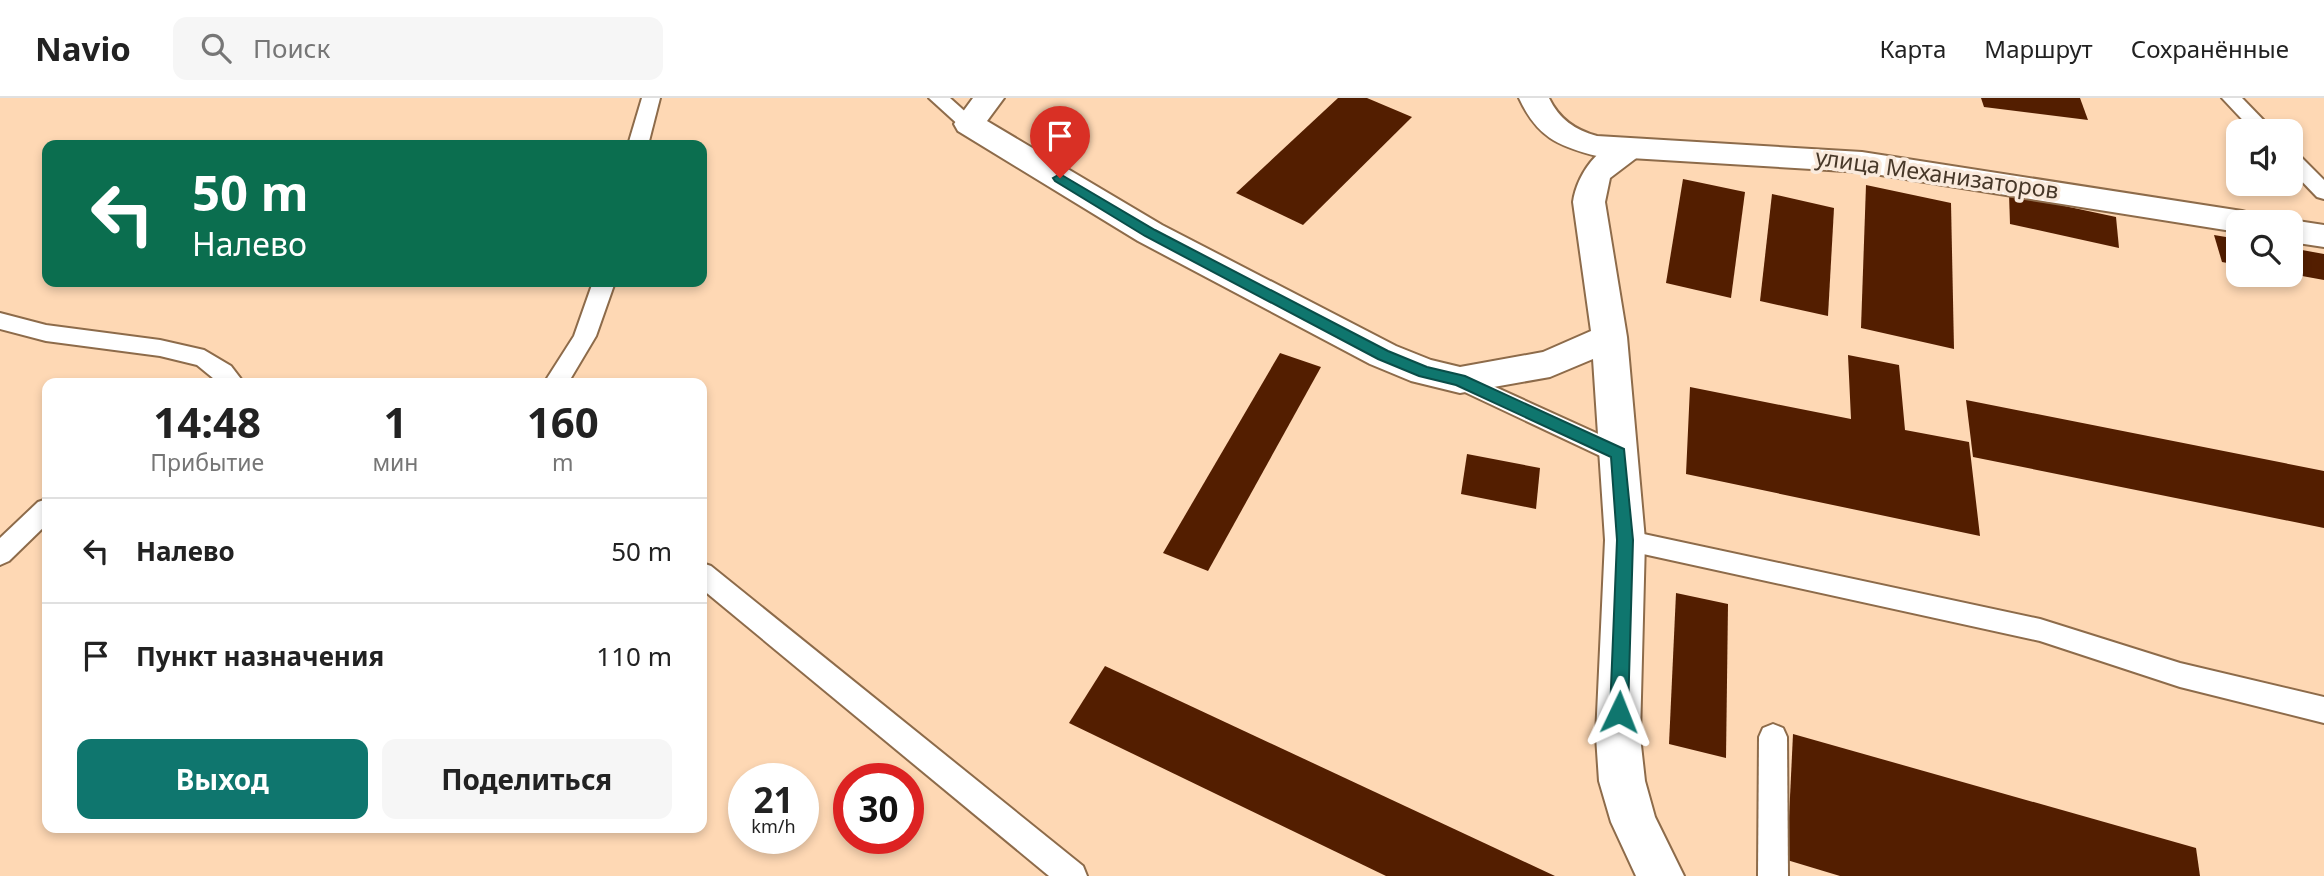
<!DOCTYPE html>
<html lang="ru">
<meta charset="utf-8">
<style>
body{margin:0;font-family:"Noto Sans",sans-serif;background:#f6f6f6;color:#222;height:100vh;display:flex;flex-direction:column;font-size:26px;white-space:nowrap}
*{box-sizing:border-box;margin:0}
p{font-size:23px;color:#767676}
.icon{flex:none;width:38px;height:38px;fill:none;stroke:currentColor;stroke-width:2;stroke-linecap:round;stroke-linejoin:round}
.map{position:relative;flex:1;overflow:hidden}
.side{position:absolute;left:42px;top:280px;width:665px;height:455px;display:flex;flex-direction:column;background:#fff;border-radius:14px;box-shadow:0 4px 10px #0003}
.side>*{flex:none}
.banner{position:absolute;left:42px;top:42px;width:665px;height:147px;border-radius:14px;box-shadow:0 4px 10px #0003;background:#0b6e4f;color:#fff;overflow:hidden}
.controls{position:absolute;left:2226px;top:21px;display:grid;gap:14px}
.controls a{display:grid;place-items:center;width:77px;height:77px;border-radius:14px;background:#fff;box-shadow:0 4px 10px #0003;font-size:35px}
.speed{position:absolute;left:728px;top:665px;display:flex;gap:14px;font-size:35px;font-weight:700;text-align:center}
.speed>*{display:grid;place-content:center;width:91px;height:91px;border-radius:50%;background:#fff;box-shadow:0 4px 10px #0003;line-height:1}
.speed small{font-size:18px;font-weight:400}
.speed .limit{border:10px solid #d22;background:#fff;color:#111}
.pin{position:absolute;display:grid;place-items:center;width:60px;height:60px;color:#fff;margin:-72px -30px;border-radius:50% 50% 50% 0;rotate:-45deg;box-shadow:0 0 7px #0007}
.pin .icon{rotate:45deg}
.me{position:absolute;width:77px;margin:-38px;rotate:2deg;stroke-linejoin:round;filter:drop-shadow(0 0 5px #0008)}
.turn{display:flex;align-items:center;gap:24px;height:147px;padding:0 35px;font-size:32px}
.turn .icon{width:91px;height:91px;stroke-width:2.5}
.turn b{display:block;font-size:49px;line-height:60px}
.eta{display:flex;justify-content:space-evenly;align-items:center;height:119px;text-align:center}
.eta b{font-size:42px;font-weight:700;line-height:49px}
.action{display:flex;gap:14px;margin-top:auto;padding:14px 35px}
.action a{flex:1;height:80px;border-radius:14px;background:#0f766e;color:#fff;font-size:28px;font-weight:700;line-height:80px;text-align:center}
.action a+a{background:#f6f6f6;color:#222}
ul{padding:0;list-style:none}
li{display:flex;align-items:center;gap:21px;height:105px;padding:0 35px;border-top:2px solid #e0e0e0}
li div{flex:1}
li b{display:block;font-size:26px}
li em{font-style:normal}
header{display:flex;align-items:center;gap:42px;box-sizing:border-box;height:98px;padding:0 35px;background:#fff;border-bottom:2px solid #e0e0e0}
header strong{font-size:33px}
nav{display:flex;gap:38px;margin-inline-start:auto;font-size:24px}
.search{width:490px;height:63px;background:#f6f6f6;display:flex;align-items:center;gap:18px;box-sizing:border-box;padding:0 24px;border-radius:14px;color:#767676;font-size:26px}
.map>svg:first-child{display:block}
</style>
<header>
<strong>Navio</strong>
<div class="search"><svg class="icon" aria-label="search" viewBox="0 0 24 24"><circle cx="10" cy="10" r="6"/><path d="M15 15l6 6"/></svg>Поиск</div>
<nav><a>Карта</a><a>Маршрут</a><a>Сохранённые</a></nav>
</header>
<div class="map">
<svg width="2324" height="778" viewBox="0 0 2324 778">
<rect width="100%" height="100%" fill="#fed8b4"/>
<g fill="#531e00">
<path d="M1338,0h29l45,19 -109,108 -67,-32z"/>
<path d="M1981,0h99l8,22 -104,-13z"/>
<path d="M1683,81l62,13 -14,106 -65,-15z"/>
<path d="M1866,87l85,18 3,146 -93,-21z"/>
<path d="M1772,96l62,14 -6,108 -68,-15z"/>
<path d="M2009,96l107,23 3,31 -109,-24z"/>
<path d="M2214,137l24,4v26l-16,-3z"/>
<path d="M2291,150l33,6v26l-33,-6z"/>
<path d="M1280,255l41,14 -113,204 -45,-18z"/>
<path d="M1848,257l51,10 6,65 64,12 11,94 -294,-62 4,-87 161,32z"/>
<path d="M1966,302l358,71v57l-351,-71z"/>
<path d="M1467,356l73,14 -4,41 -75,-15z"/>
<path d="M1676,495l52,11 -2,154 -57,-14z"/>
<path d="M1105,568l450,210h-169l-317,-153z"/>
<path d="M1793,636l403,114 4,28h-360l-53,-16z"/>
</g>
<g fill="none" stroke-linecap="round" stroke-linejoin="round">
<g stroke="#8d6b4a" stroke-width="4">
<g id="lane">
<path d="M642,0h18l-12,47h-20z"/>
<path d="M929,0h21l29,26 -3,4h-14z"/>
<path d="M2222,0h20l32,33h-21z"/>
<path d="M2291,54l7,2 26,26v19l-7,-2 -26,-27z"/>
<path d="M593,184h22l-19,54 -28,47h-24l30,-47z"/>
<path d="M0,215l46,12 114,15 44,10 27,16 13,17h-25l-22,-18 -37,-9 -114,-15 -46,-12z"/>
<path d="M1460,273l167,76 4,7 -4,7 -8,2 -8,-2 -159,-75 -3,-6 3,-6z"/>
<path d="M47,401v25l-38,37 -9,4v-27l38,-36z"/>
<path d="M1625,432l415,89 140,44 144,34v26l-144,-36 -140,-46 -415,-91 -9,-3 -4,-7 4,-7z"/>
<path d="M702,465l9,3 372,300 4,10h-38l-347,-287z"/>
<path d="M1773,626l10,4 4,9 1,139h-30l1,-139 4,-9z"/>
</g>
</g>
<g stroke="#8d6b4a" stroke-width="4">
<path id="street" d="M973,0h31l-17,23 175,104 234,121 35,14 29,7 83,-15 48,-21 -18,-129c4,-30 32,-69 66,-60l4,7 -4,7 -29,22 -5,24 22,135 18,203 -5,196 5,45 10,36 29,59h-48l-25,-54 -12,-41 -3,-45 9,-196 -12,-181 -43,18 -90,16 -49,-12 -41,-17 -232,-123 -180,-110 -4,-7z"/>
</g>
<g stroke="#8d6b4a" stroke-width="4">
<g id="secondary">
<path d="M1519,0h30c10,21 26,32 48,38l265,16 380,59 11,3 5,8h-20v10l-376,-60 -265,-16c-39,-10 -60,-19 -78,-58z"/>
<path d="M2291,122l33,5v22l-33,-5v-20h-8z"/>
</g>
</g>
<use href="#lane" fill="#fff" fill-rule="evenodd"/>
<use href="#street" fill="#fff" fill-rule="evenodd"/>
<use href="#secondary" fill="#fff" fill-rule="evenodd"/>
</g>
<path fill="#0f766e" stroke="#0a4d48" stroke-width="2" d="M1060,76l95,56 233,121 39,16 38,9 159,73 9,91 -5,172 -2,6 -7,2 -6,-2 -3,-6 7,-172 -6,-83 -155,-72 -37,-9 -41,-17 -233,-123 -90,-55 -2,-3z"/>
<g text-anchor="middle" stroke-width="7" stroke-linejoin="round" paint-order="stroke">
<g font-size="23" fill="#473829" stroke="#faeadc">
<text transform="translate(1937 76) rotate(8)" y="8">улица Механизаторов</text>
</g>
</g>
</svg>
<div class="controls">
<a><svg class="icon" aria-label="sound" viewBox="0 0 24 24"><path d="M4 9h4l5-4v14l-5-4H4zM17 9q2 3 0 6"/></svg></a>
<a><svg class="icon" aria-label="search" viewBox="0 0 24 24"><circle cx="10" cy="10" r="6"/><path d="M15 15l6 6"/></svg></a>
</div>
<div class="speed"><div>21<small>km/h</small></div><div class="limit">30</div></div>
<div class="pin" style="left:1060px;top:80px;background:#d93025"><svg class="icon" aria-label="arrive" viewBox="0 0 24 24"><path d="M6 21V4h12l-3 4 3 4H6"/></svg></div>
<svg class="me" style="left:1619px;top:614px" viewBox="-20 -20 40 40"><path d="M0-17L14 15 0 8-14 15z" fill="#0f766e" stroke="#fff" stroke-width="4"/></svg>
<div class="banner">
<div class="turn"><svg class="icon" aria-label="left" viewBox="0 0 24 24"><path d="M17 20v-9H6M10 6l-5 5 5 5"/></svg><div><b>50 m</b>Налево</div></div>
</div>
<section class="side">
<div class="eta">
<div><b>14:48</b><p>Прибытие</p></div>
<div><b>1</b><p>мин</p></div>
<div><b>160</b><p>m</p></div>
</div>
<ul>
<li><svg class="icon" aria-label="left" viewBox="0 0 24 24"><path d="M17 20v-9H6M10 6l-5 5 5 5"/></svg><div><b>Налево</b></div><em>50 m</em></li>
<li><svg class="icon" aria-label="arrive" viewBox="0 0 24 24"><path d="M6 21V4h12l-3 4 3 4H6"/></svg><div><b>Пункт назначения</b></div><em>110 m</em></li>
</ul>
<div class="action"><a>Выход</a><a>Поделиться</a></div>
</section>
</div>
